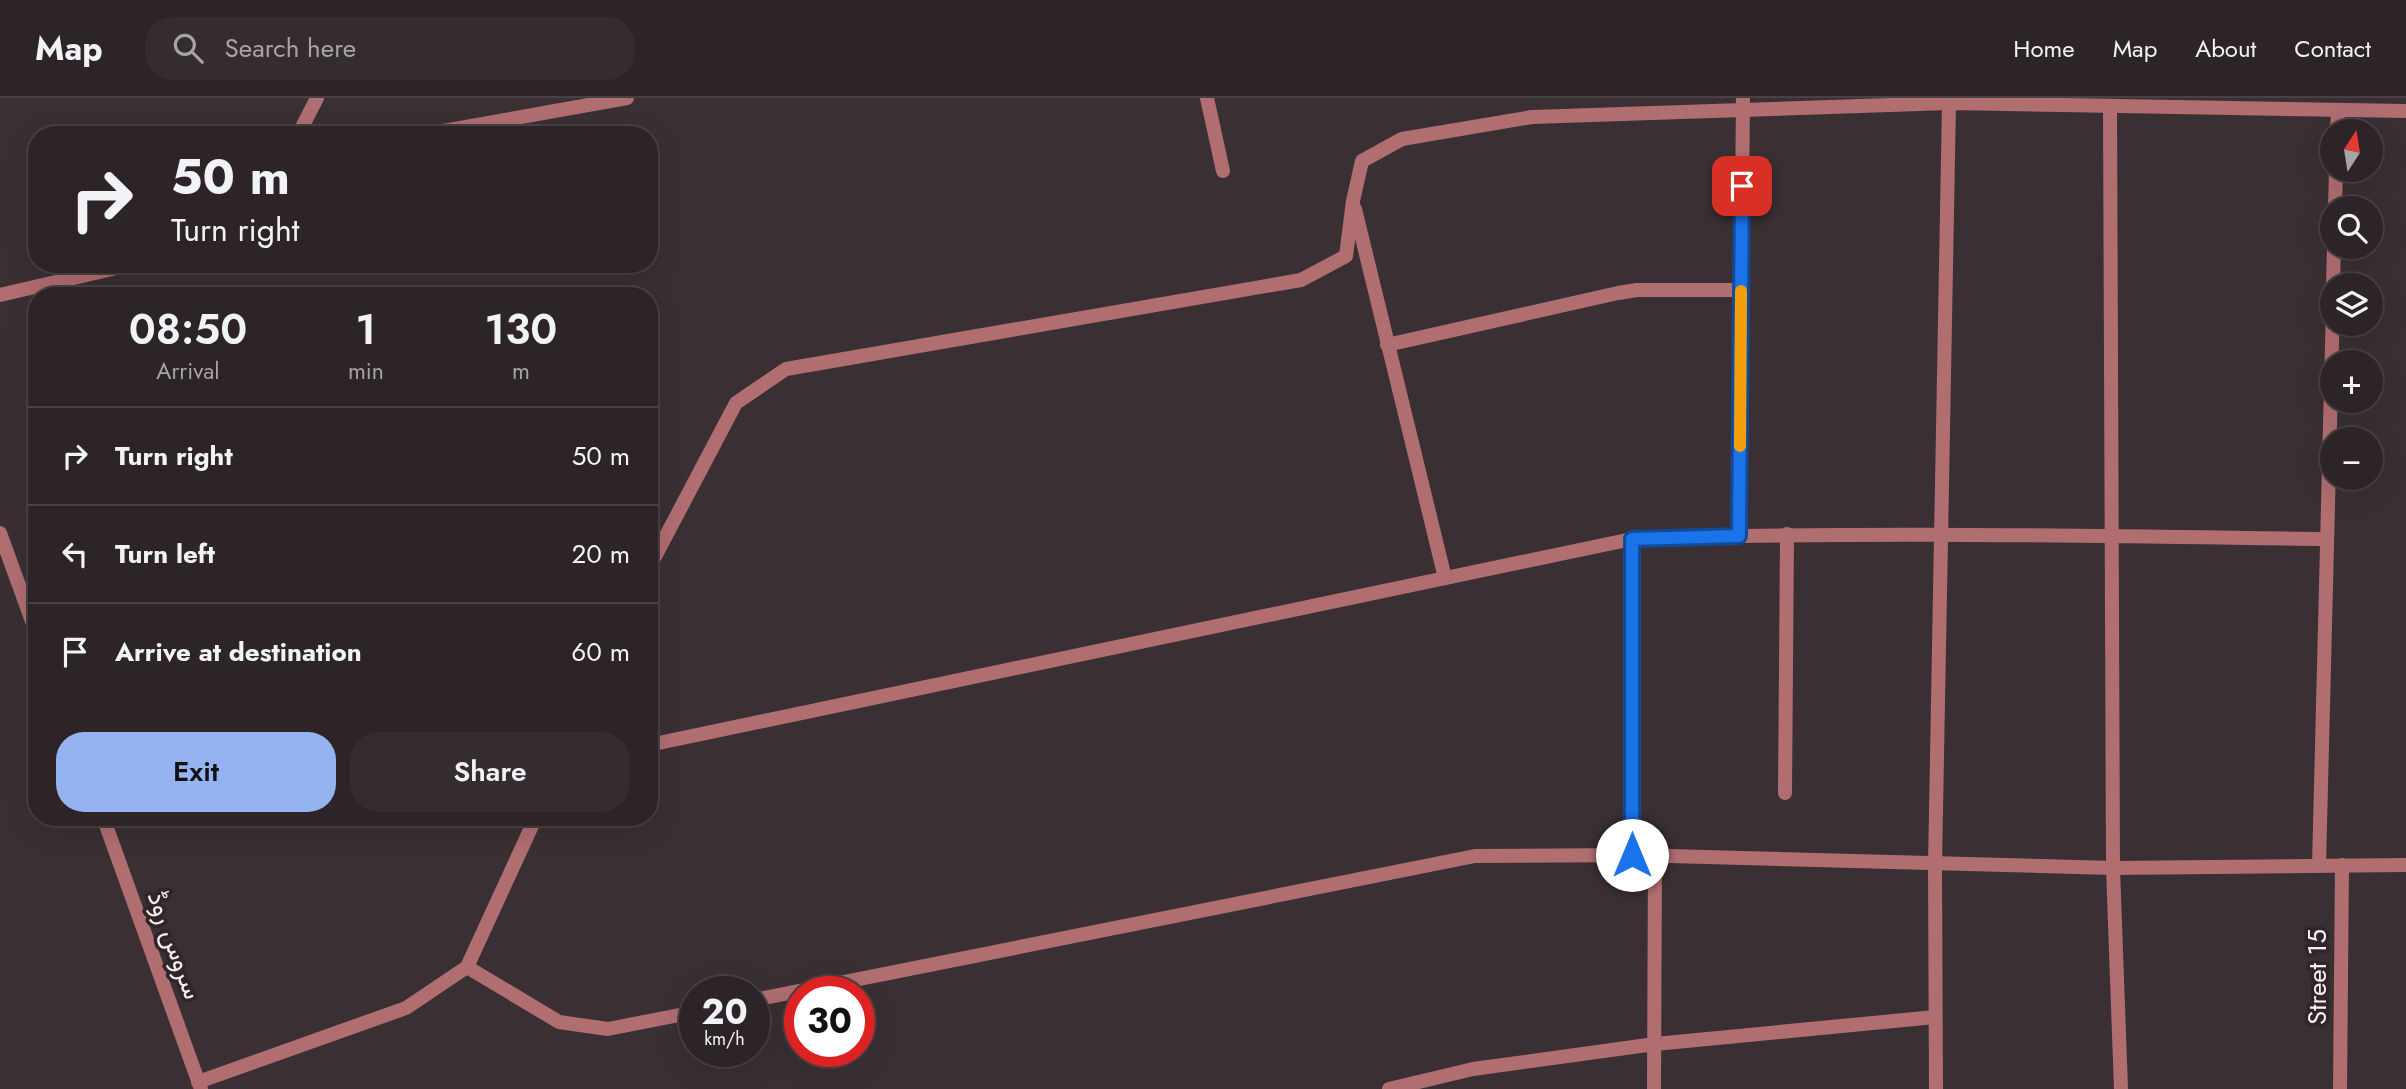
<!DOCTYPE html>
<meta charset="utf-8">
<style>
body{margin:0;font-family:Jost,Vazirmatn,sans-serif;background:#342c2f;color:#f1f3f6;height:100vh;display:flex;flex-direction:column;font-size:26px;white-space:nowrap}
*{box-sizing:border-box;margin:0}
p{font-size:23px;color:#a6a4a7}
.icon{flex:none;width:38px;height:38px;fill:none;stroke:currentColor;stroke-width:2;stroke-linecap:round;stroke-linejoin:round}
.map{position:relative;flex:1;overflow:hidden}
.panel{position:absolute;left:28px;top:189px;width:630px;height:539px;display:flex;flex-direction:column;background:#2c2427;border-radius:28px;box-shadow:0 7px 28px #0002,0 0 0 2px #484144}
.panel>*{flex:none}
.guide{position:absolute;left:28px;top:28px;width:630px;height:147px;border-radius:28px;box-shadow:0 7px 28px #0002,0 0 0 2px #484144;background:#2c2427;color:#f1f3f6;overflow:hidden}
.needle{width:46px;rotate:12deg}
.controls{position:absolute;left:2320px;top:21px;display:grid;gap:14px}
.controls a{display:grid;place-items:center;width:63px;height:63px;border-radius:50%;background:#2c2427;box-shadow:0 7px 28px #0002,0 0 0 2px #484144;font-size:35px}
.speed{position:absolute;left:679px;top:878px;display:flex;gap:14px;font-size:35px;font-weight:700;text-align:center}
.speed>*{display:grid;place-content:center;width:91px;height:91px;border-radius:50%;background:#2c2427;box-shadow:0 7px 28px #0002,0 0 0 2px #484144;line-height:1}
.speed small{font-size:18px;font-weight:400}
.speed .limit{border:10px solid #d22;background:#fff;color:#111}
.pin{position:absolute;display:grid;place-items:center;width:60px;height:60px;color:#fff;margin:-30px;border-radius:14px;box-shadow:0 4px 10px #0006}
.me{position:absolute;width:77px;margin:-38px;rotate:0deg;stroke-linejoin:round;filter:drop-shadow(0 0 5px #0008)}
.turn{display:flex;align-items:center;gap:24px;height:147px;padding:0 28px;font-size:32px}
.turn .icon{width:91px;height:91px;stroke-width:2.5}
.turn b{display:block;font-size:49px;line-height:60px}
.eta{display:flex;justify-content:space-evenly;align-items:center;height:119px;text-align:center}
.eta b{font-size:42px;font-weight:600;line-height:49px}
.action{display:flex;gap:14px;margin-top:auto;padding:14px 28px}
.action a{flex:1;height:80px;border-radius:28px;background:#95b2f1;color:#111;font-size:28px;font-weight:600;line-height:80px;text-align:center}
.action a+a{background:#342c2f;color:#f1f3f6}
ul{padding:0;list-style:none}
li{display:flex;align-items:center;gap:21px;height:98px;padding:0 28px;border-top:2px solid #484144}
li div{flex:1}
li b{display:block;font-size:26px}
li em{font-style:normal}
header{display:flex;align-items:center;gap:42px;box-sizing:border-box;height:98px;padding:0 35px;background:#2c2427;border-bottom:2px solid #484144}
header strong{font-size:33px}
nav{display:flex;gap:38px;margin-inline-start:auto;font-size:24px}
.search{width:490px;height:63px;background:#342c2f;display:flex;align-items:center;gap:18px;box-sizing:border-box;padding:0 24px;border-radius:28px;color:#a6a4a7;font-size:26px}
.map>svg:first-child{display:block}
</style>
<header>
<strong>Map</strong>
<div class="search"><svg class="icon" aria-label="search" viewBox="0 0 24 24"><circle cx="10" cy="10" r="6"/><path d="M15 15l6 6"/></svg>Search here</div>
<nav><a>Home</a><a>Map</a><a>About</a><a>Contact</a></nav>
</header>
<div class="map">
<svg width="2406" height="991" viewBox="0 0 2406 991">
<rect width="100%" height="100%" fill="#3a3034"/>
<g fill="none" stroke-linecap="round" stroke-linejoin="round">
<g stroke="#b06e71" stroke-width="14">
<path d="M1207,0l16,73"/>
<path d="M2110,8l3,762 8,221"/>
<path d="M2337,33l1,-21"/>
<path d="M298,37l19,-37"/>
<path d="M421,37l206,-37"/>
<path d="M2335,110l1,-38"/>
<path d="M1355,111l90,369"/>
<path d="M2333,187l1,-38"/>
<path d="M0,197l134,-31"/>
<path d="M1387,247l231,-52 19,-3h104"/>
<path d="M1739,437l4,-437"/>
<path d="M649,470l87,-165 50,-34 515,-89 45,-24 7,-55 9,-40 40,-22 130,-22 417,-14 457,8"/>
<path d="M649,647l983,-206c232,-8 463,-3 695,0"/>
<path d="M1785,695l2,-259"/>
<path d="M1632,757v-316"/>
<path d="M2319,768l14,-561"/>
<path d="M467,869l92,55 49,7 87,-17"/>
<path d="M754,902l721,-144 157,-1 481,13 293,-3"/>
<path d="M198,984l208,-74 61,-41 69,-150"/>
<path d="M1389,991l84,-20 182,-25 280,-27"/>
<path d="M1654,991l1,-232"/>
<path d="M1936,991l-1,-224 14,-762"/>
<path d="M2340,991l2,-224"/>
</g>
<g stroke="#b06e71" stroke-width="14">
<path d="M0,435l37,102"/>
<path d="M103,719l98,272"/>
</g>
</g>
<g fill="none" stroke-linecap="round" stroke-linejoin="round">
<g stroke="#114b97" stroke-width="18">
<path id="route" d="M1632,757v-316l107,-3 3,-350"/>
</g>
<use href="#route" stroke="#1a73e8" stroke-width="12"/>
<path stroke="#f59e0b" stroke-width="12" d="M1740,348l1,-155"/>
</g>
<g text-anchor="middle" stroke-width="7" stroke-linejoin="round" paint-order="stroke">
<g font-size="26" fill="#f7f0f3" stroke="#2f262a">
<text transform="translate(175 847) rotate(70)" y="9">سروس روڈ</text>
<text transform="translate(2317 879) rotate(-90)" y="9">Street 15</text>
</g>
</g>
</svg>
<div class="controls">
<a><svg class="needle" viewBox="-14 -14 28 28"><path d="M0-13l5 13h-10z" fill="#e53935"/><path d="M0 13l5-13h-10z" fill="#a6a4a7"/></svg></a>
<a><svg class="icon" aria-label="search" viewBox="0 0 24 24"><circle cx="10" cy="10" r="6"/><path d="M15 15l6 6"/></svg></a>
<a><svg class="icon" aria-label="layers" viewBox="0 0 24 24"><path d="M12 4l9 5-9 5-9-5zM3 14l9 5 9-5"/></svg></a>
<a>+</a>
<a>−</a>
</div>
<div class="speed"><div>20<small>km/h</small></div><div class="limit">30</div></div>
<div class="pin" style="left:1742px;top:88px;background:#d93025"><svg class="icon" aria-label="arrive" viewBox="0 0 24 24"><path d="M6 21V4h12l-3 4 3 4H6"/></svg></div>
<svg class="me" style="left:1632px;top:757px" viewBox="-20 -20 40 40"><circle r="19" fill="#fff"/><path d="M0-13L10 11 0 6-10 11z" fill="#1a73e8"/></svg>
<div class="guide">
<div class="turn"><svg class="icon" aria-label="right" viewBox="0 0 24 24"><path d="M7 20v-9h11M14 6l5 5-5 5"/></svg><div><b>50 m</b>Turn right</div></div>
</div>
<section class="panel">
<div class="eta">
<div><b>08:50</b><p>Arrival</p></div>
<div><b>1</b><p>min</p></div>
<div><b>130</b><p>m</p></div>
</div>
<ul>
<li><svg class="icon" aria-label="right" viewBox="0 0 24 24"><path d="M7 20v-9h11M14 6l5 5-5 5"/></svg><div><b>Turn right</b></div><em>50 m</em></li>
<li><svg class="icon" aria-label="left" viewBox="0 0 24 24"><path d="M17 20v-9H6M10 6l-5 5 5 5"/></svg><div><b>Turn left</b></div><em>20 m</em></li>
<li><svg class="icon" aria-label="arrive" viewBox="0 0 24 24"><path d="M6 21V4h12l-3 4 3 4H6"/></svg><div><b>Arrive at destination</b></div><em>60 m</em></li>
</ul>
<div class="action"><a>Exit</a><a>Share</a></div>
</section>
</div>
